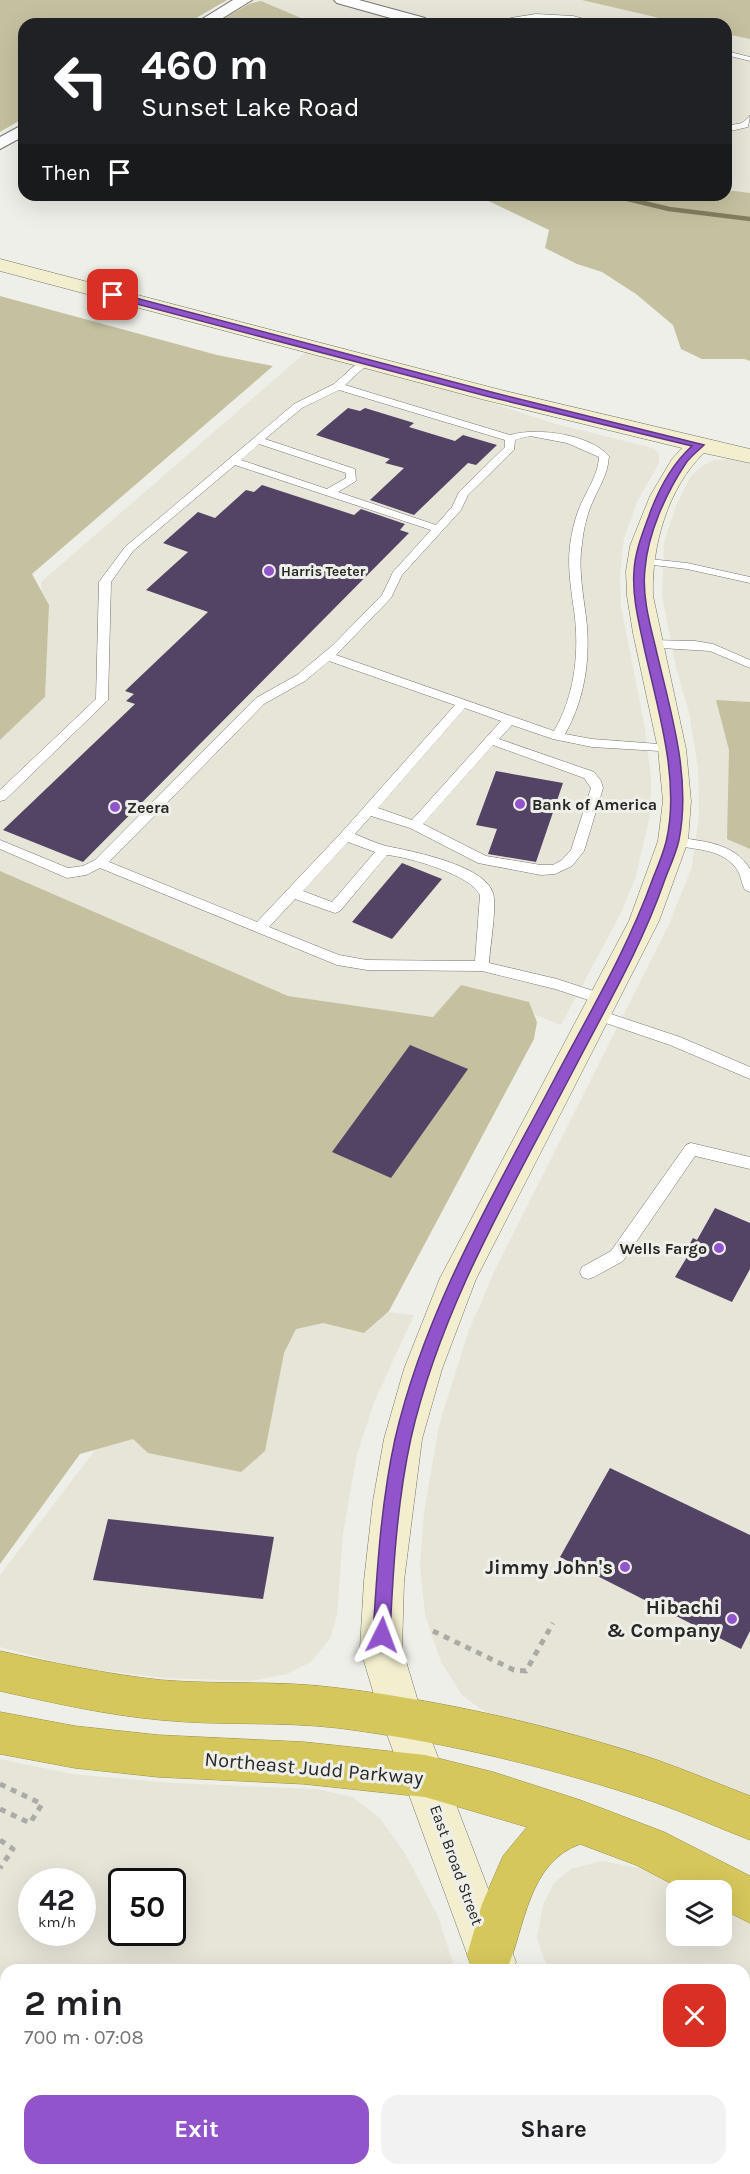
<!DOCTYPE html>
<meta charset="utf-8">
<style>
body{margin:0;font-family:Karla,sans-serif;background:#f2f2f2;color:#202124;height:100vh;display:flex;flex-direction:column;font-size:22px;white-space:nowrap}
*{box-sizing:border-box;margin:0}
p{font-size:20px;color:#757577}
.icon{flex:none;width:33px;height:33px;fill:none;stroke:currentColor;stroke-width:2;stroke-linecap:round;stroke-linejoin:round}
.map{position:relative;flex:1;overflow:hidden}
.drawer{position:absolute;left:0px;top:1964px;width:750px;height:212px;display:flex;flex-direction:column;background:#fff;border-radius:18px 18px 0 0;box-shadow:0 6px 24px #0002}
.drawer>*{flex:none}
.top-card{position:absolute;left:18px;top:18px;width:714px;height:183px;border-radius:18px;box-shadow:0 6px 24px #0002;background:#202124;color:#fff;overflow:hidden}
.controls{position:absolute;left:666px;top:1880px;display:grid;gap:12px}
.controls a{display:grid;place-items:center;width:66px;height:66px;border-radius:12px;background:#fff;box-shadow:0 6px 24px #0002;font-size:30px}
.speed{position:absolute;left:18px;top:1868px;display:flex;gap:12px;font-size:30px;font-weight:700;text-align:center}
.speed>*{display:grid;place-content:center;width:78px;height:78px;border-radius:50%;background:#fff;box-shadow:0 6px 24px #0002;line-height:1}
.speed small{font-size:15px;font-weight:400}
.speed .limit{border:3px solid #111;border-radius:9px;background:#fff;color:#111}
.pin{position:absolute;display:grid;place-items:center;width:51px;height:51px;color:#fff;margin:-26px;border-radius:12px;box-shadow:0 3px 9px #0006}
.me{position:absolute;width:66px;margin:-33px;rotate:3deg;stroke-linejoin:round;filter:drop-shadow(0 0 4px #0008)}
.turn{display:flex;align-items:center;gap:21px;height:126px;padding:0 24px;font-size:27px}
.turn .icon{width:78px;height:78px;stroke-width:2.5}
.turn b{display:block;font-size:42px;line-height:51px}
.then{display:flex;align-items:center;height:57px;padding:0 24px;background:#0003;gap:12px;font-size:22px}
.round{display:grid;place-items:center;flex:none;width:63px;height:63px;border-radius:18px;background:#f2f2f2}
.summary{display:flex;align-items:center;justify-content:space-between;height:102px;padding:0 24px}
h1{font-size:36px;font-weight:700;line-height:45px}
.cta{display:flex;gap:12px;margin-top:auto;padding:12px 24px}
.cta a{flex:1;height:69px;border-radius:18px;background:#9154cb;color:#fff;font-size:24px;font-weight:700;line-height:69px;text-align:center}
.cta a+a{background:#f2f2f2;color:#202124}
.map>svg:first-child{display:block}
</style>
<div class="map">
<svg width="750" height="2174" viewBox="0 0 750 2174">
<rect width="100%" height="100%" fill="#efefe9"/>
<g fill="#e7e5d8" fill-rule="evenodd">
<path d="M210,0h434l106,23v180l-24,-8v-171h-465l-13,-13z"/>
<path d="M306,352l148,39 102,33 97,24 6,6v9l-21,37 -14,38 -4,36 1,32 23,117 7,54v34l-15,65 -16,39 -59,110 -100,-40 -28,32 -145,-21 -288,-125v-131l45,-43 -4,-115z"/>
<path d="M727,459l23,5v1334l-239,-76 -29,-12 -20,-15 -21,-33 -16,-47 -5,-50 4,-52 15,-88 29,-92 26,-61 175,-348 23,-57 7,-53 -1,-47 -9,-55 -13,-44 -14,-73 2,-53 12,-36 15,-30 11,-10 12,-6z"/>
<path d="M299,1302l115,13 -39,85 -18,54 -14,80 -6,81 -7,24 -19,23 -24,12 -35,7 -86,-3 -87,-10 -79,-21v-72l114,-150z"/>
<path d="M0,1759l72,15 101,9 143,6 36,8 27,20 25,35 34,64 17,53 -449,1v199h512l2,5h-520zM32,1881h50v51h-50zM122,1881h50v51h-50z"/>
<path d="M602,1861l37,7 55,22h-18v45h46v-30l28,16v253h-130l-1,-5h125v-199l-196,-1 -11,-31 6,-33 11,-22 17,-14z"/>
</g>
<g fill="#c5c1a0">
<path d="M0,0h227l-41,24h-162v94l-24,14z"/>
<path d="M582,0h168v39l-24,-5v-10h-41z"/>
<path d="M261,1l54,23h-101l35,-20z"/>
<path d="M726,190l24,3v168l-6,-2h-42l-21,-10 -8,-24 -37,-31 -34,-22 -25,-8 -32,-16 4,-18 -73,-35h250z"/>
<path d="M0,296l217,59 56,11 -241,208 17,31 -4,92 -45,43z"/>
<path d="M716,700l34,2v147l-23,-10 2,-89z"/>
<path d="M0,871l288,125 145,21 28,-32 68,17 8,20 -3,17 -145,272 -25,22 -41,-10 -27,6 -12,24 -19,98 -24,21 -93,-19 -15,-14 -53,15 -80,110z"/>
</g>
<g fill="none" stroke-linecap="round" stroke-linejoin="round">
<path stroke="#827e60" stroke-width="4.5" d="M611,195l58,14 81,10"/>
</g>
<g fill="#534465">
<path d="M348,408l12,3 5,-3 49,15 -5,4 46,14 8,-6 34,10 -21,20 -8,-2 -54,52 -44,-15 34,-32 -19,-5 5,-4 -74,-24z"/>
<path d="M262,485l92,30 7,-6 44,15 -5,6 9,3 -326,329 -80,-32 132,-126 -9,-3 8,-7 -9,-3 83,-79 -62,-22 42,-38 -25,-9 35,-31 17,6 31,-28 8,2z"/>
<path d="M496,771l67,12 -27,79 -48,-8 9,-25 -21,-4z"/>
<path d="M402,863l40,16 -50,60 -40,-17z"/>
<path d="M410,1045l58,24 -77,109 -59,-26z"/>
<path d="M715,1208l35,15v46l-18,33 -57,-25 12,-20 -4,-1 10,-18 4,2z"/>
<path d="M610,1468l140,67v96l-9,18 -181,-92z"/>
<path d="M108,1519l166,18 -11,62 -170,-19z"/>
</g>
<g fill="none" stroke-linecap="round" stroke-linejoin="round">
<g stroke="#757570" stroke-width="1">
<g id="lane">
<path d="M536,14l37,2 30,8 -55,-6 -54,6 17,-6z"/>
<path d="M726,51l24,6v4l-24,-6z"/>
<path d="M750,116l-2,11 -22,5v-6l16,-3z"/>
<path d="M362,359l9,2 -26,24 165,50c27,-8 79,-1 99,21 -1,20 -12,34 -19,52 -4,11 -7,24 -8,36 -4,24 1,49 4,73 5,40 -1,82 -21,117l27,5 80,6 5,1 1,3 -1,3 -85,-5 -39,-8 -41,-14 -13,14 95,33 7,9 2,7 -19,63 -12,15 -17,8 -14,1 -63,-12 -68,-35 -39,-12 -16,18c10,4 20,9 31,12 25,5 99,19 107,47 4,14 -3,53 -4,70l68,16 52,17 2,4 -2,4 -5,1 -49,-16 -73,-18 -115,-1 -30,-5 -237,-97 -14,7 -19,3 -67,-29v-9l68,28 15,-2 12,-6 161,-162 41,-23 36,-30 49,-50 11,-23 38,-42 -196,-65 -102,86 -22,31 -3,118 -103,100 -5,1v-11l96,-91 3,-117 26,-35 169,-143 40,-20zM339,390l166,50v7l-46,45 -7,15 -16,18 -98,-33 18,-11 -1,-12 -90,-30 37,-31zM530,436l37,7 32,14c-1,18 -11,31 -18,47 -6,13 -9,27 -11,41 -3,24 2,49 5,73 4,38 -1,79 -21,113l-218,-76 55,-57 11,-23 59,-65 7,-15 46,-45 1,-10zM259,444l87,29v5l-19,11 -86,-29zM329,661l126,44 -114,128 -84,89 -148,-60 155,-158 41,-23zM465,708l36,13 -89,99 -34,-12zM493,745l91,33 7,10 -20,62 -9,10 -9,5h-12l-55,-9 -63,-32zM348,842l27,10 -43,50 -29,-11zM387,855c22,2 84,20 93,40l-5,66 -108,-1 -28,-5 -70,-28 26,-28 40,14 5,-2z"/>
<path d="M640,558l47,5 63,14v6l-63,-14 -51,-6v-4z"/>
<path d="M649,640l46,1 18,3 37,16v8l-40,-17 -65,-4v-6z"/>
<path d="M673,837c28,4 61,5 77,32v23l-5,-2c-4,-7 -4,-16 -9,-22 -16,-21 -45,-18 -68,-24l-2,-3 2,-3z"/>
<path d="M596,1009l84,28 70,30v12l-80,-34 -79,-27 -2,-4z"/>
<path d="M691,1143l59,14v12l-55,-13 -72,105 -29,16 -6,2 -6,-2 -2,-5 2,-5 29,-16 75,-106z"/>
<rect x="744" y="2000" width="6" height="22"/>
<path d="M663,2169h22l1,5h-22z"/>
</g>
</g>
<g stroke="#757570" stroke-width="2">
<g id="street">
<path d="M233,0h19l-39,24h-19z"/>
<path d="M334,0h25l66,18 2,3 -2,3h-13l-75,-21z"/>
<path d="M24,124v12l-24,13v-12z"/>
</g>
</g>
<g stroke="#757570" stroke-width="1">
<g id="secondary">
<path d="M0,259l501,131 249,59v14l-46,-10c-36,34 -53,94 -51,143l33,153 5,52 -3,40 -29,80 -183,358 -34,90 -20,70 -18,142 -2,67 21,70 93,244 -3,8h-40l-3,-8 -89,-244 -21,-70 4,-67 9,-80 11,-62 20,-70 36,-91 189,-357 29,-80 5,-40 -5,-52 -25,-116 -6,-37 -1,-25 4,-25 20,-50 22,-37 10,-11 -197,-48 -485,-129z"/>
<path d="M538,2169h48l3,5h-50z"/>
</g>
</g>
<g stroke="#988f48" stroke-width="1">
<g id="highway">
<path d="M0,1651c53,12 106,23 161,29 59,5 118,0 177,8 107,13 216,38 319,72 31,11 62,24 93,36v44c-31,-12 -62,-26 -93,-37 -103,-35 -211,-61 -319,-75 -59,-7 -118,-2 -177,-8 -55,-5 -107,-17 -161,-29z"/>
<path d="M0,1712l75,14 83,9 146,7 121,13 68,17 87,28 84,32 86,44v47l-28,-14v-19h-38l-48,-25 -56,-21c-52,19 -55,82 -73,126h-34l-6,-15 15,-51 21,-48 24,-29 -102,-30 -121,-13 -146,-7 -83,-9 -75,-14z"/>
</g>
</g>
<g stroke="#aaaaa6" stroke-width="5" stroke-dasharray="6 6" stroke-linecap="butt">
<path d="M433,1631l81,39 12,1 27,-48"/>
<path d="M0,1784l42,20 -12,19 -30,-14"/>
<path d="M0,1840l13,9 -13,19"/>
</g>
<use href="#lane" fill="#fff" fill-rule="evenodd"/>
<use href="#street" fill="#fff" fill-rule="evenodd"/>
<use href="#secondary" fill="#f2eece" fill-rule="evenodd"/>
<use href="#highway" fill="#d5c75b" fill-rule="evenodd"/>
</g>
<path fill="#9154cb" stroke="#5e3784" stroke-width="1.5" d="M113,292l382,101 209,52c-6,6 -13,11 -18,18 -20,30 -38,70 -41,106 -3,25 4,52 10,76 14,62 37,130 24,195 -3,14 -10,28 -15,42 -23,66 -59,127 -91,189 -62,119 -132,236 -162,367 -14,64 -18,132 -21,197l-2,6 -6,2 -6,-2 -3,-6c4,-65 8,-132 22,-196 30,-130 99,-245 160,-361 35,-66 73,-130 98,-200 5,-12 10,-24 13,-36 15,-61 -9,-135 -22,-195 -5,-24 -12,-51 -10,-76 1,-21 10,-41 17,-61 9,-23 22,-47 41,-64l-202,-49 -380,-100v-4z"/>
<g fill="#9154cb" stroke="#efefe9" stroke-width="2">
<circle cx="269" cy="571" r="6"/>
<circle cx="520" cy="804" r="6"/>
<circle cx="115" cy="807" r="6"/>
<circle cx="719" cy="1248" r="6"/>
<circle cx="625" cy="1567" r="6"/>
<circle cx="732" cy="1619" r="6"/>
</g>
<g text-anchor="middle" stroke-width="6" stroke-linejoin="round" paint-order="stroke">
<g font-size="14" font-weight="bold" fill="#272725" stroke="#efefe9" text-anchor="start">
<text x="281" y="576">Harris Teeter</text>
</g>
<g font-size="16" font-weight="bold" fill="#272725" stroke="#efefe9" text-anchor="start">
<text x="532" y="810">Bank of America</text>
<text x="127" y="813">Zeera</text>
<text x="707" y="1254" text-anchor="end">Wells Fargo</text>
</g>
<g font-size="16" fill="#272725" stroke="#efefe9">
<text transform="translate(457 1865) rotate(70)" y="6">East Broad Street</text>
</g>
<g font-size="20" font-weight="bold" fill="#272725" stroke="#efefe9" text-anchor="end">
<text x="613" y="1574">Jimmy John's</text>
<text x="720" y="1614">Hibachi<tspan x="720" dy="23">&amp; Company</tspan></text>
</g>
<g font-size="20" fill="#272725" stroke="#efefe9">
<text transform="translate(314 1768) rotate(5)" y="7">Northeast Judd Parkway</text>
</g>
</g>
</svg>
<div class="controls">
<a><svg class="icon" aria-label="layers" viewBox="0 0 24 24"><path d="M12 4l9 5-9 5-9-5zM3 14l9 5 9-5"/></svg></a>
</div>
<div class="speed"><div>42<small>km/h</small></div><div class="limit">50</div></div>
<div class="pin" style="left:113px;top:295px;background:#d93025"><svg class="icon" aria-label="arrive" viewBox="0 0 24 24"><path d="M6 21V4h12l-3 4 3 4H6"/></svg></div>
<svg class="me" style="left:382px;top:1635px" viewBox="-20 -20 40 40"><path d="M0-17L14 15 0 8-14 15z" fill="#9154cb" stroke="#fff" stroke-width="4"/></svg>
<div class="top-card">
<div class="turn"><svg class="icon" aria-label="left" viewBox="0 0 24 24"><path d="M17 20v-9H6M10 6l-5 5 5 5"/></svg><div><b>460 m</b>Sunset Lake Road</div></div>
<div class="then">Then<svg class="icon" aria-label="arrive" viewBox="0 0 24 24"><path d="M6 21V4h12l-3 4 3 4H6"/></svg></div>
</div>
<section class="drawer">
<div class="summary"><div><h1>2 min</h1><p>700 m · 07:08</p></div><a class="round" style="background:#d93025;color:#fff"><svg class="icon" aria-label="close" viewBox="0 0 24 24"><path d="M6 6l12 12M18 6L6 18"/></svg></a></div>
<div class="cta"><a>Exit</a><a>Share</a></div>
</section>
</div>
